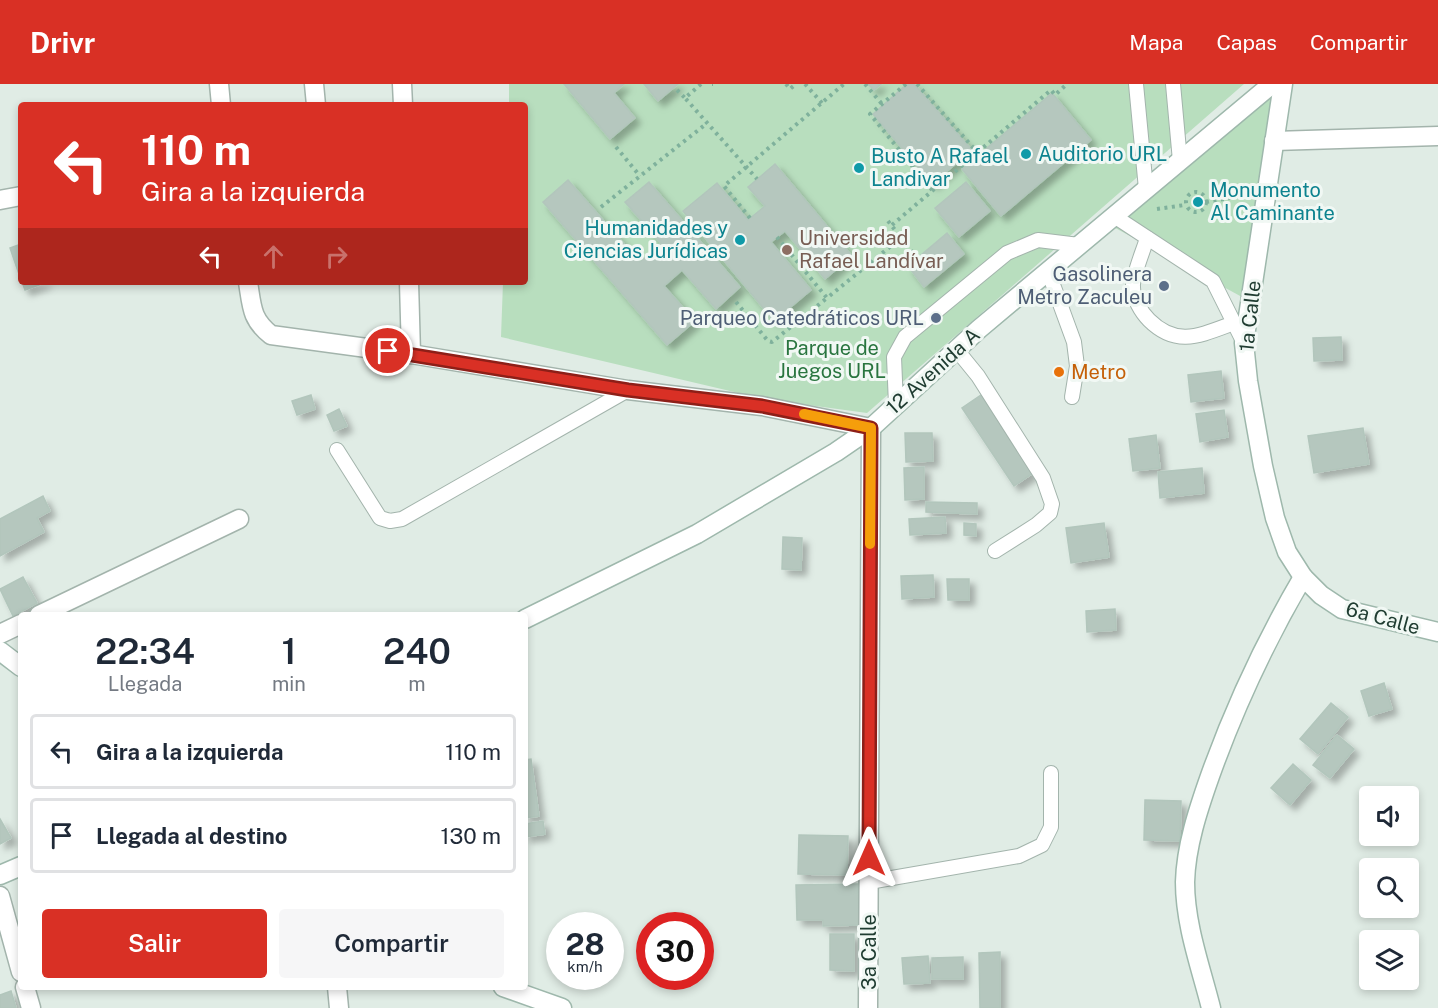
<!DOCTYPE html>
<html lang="es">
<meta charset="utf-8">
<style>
body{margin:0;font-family:"Public Sans",sans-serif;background:#f6f6f7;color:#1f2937;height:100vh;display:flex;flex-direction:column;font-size:22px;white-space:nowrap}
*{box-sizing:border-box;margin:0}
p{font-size:20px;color:#747a83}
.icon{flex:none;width:33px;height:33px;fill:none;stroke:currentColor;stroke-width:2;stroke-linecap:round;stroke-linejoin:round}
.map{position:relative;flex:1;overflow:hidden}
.details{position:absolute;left:18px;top:528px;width:510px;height:378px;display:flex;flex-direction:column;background:#fff;border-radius:6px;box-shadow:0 3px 9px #0003}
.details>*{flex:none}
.guide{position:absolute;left:18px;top:18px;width:510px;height:183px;border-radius:6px;box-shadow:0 3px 9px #0003;background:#d93025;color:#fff;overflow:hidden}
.tools{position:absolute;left:1359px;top:702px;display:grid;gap:12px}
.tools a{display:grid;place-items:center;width:60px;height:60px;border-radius:6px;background:#fff;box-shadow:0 3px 9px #0003;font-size:30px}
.speed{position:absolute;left:546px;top:828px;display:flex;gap:12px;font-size:30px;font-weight:700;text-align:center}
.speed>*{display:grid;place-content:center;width:78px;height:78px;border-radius:50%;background:#fff;box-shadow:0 3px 9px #0003;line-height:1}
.speed small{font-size:15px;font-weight:400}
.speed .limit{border:9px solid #d22;background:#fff;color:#111}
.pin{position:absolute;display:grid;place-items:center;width:51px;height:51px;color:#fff;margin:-26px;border:3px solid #fff;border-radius:50%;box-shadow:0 2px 6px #0007}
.me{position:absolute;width:66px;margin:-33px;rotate:0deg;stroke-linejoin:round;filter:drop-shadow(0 0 4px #0008)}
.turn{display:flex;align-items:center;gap:21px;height:126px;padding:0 24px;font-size:27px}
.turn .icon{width:78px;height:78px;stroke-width:2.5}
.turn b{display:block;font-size:42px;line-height:51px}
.lanes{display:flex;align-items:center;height:57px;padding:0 24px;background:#0003;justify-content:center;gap:30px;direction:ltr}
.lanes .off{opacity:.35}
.eta{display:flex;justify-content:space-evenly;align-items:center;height:102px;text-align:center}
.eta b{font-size:36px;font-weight:600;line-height:42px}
.primary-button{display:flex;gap:12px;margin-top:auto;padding:12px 24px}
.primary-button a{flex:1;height:69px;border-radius:6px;background:#d93025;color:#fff;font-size:24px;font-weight:600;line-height:69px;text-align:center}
.primary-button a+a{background:#f6f6f7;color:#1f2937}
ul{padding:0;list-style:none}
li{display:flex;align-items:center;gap:18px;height:75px;margin:0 12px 9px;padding:0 12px;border:3px solid #e0e1e3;border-radius:6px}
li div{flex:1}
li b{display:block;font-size:22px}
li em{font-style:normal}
header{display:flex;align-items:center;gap:36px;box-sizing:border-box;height:84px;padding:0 30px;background:#d93025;color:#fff}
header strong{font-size:28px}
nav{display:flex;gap:33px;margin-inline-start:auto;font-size:21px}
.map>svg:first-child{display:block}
</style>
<header>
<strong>Drivr</strong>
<nav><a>Mapa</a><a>Capas</a><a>Compartir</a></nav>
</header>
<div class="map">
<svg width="1438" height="924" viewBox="0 0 1438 924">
<defs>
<filter id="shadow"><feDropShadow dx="5.5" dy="5.5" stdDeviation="3" flood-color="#0004"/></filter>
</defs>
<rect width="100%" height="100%" fill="#e0ece5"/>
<g fill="#b8debe">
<path d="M509,0h735l-377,329 -103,-14 -263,-62 2,-55h22v-177h-16z"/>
<path d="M1277,3l-35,210 -134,-73z"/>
</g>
<g fill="#b5c7be" stroke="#b2c6bc" stroke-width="1.5" filter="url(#shadow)">
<path d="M564,0h60l-10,9 21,25 -25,21z"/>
<path d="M644,0h34l-20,17z"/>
<path d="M868,0h13l-7,6z"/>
<path d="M907,0h7l58,66 -40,34 -59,-70z"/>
<path d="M1052,9l39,47 -90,76 -39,-47z"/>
<path d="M775,80l77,92 -27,23 -40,-48 -14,11 40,48 -37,31 -91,-110 34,-28 31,37 17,-14 -17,-19z"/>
<path d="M568,96l72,82 21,-19 -36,-41 24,-20 91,105 -24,22 -34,-39 -18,16 31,35 -28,24 -124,-143z"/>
<path d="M966,98l24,29 -31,26 -24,-29z"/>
<path d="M947,149l17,21 -40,33 -16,-21z"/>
<path d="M21,160v36l-11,-32z"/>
<path d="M22,198h25l-22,8z"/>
<path d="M1341,253l1,23 -28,1 -1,-23z"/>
<path d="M1221,287l3,27 -33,4 -3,-27z"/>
<path d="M311,311l4,14 -18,6 -5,-14z"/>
<path d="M981,311l52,78 -19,13 -52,-78z"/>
<path d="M339,325l8,17 -13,5 -7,-16z"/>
<path d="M1224,326l4,27 -28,5 -4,-28z"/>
<path d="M1363,344l6,36 -55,9 -6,-37z"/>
<path d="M905,349h27l1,28 -27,1z"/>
<path d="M1156,351l4,33 -27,3 -4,-32z"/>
<path d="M924,383v32l-19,1 -1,-32z"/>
<path d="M1202,384l2,25 -44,5 -2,-26z"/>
<path d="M43,412l7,15 -13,7 7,14 -44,24v-37z"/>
<path d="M926,418l51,1v11l-51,-2z"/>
<path d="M945,433l1,16 -36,2 -1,-16z"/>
<path d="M964,439l12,1v12l-12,-1z"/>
<path d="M1104,439l5,34 -38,6 -5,-35z"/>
<path d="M783,453l19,1 -1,32 -19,-1z"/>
<path d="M933,491l1,22 -32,2 -1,-23z"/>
<path d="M23,493l14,26 -24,13 -13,-27z"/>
<path d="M947,495h22v21h-21z"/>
<path d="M1115,525l1,21 -29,2 -1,-21z"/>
<path d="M1384,599l8,26 -23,7 -8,-25z"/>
<path d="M1331,619l17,14 -30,37 -18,-15z"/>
<path d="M1337,651l17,14 -24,29 -17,-13z"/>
<path d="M531,675l8,57 -14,2v-58z"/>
<path d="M1293,680l18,16 -21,25 -19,-17z"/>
<path d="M1145,716l36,1 -1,40 -36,-1z"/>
<path d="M0,735l11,19 -11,6z"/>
<path d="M543,737l2,13 -20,3v-13z"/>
<path d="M799,751l49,1 -1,39 -49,-1z"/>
<path d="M858,800l1,41 -36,1v-6h-26l-1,-35z"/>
<path d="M830,850h24v37l-24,-1z"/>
<path d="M1000,868v56h-20l-1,-55z"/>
<path d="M928,872l2,27 -26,1 -2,-26z"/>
<path d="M963,873v22h-31v-21z"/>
<path d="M11,907l5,17h-16v-13z"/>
</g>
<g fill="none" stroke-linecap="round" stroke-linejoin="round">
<g stroke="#a3b4ac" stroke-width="16">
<g id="lane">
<path d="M1136,0l10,105"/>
<path d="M1173,0l7,77"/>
<path d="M1114,132l99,65 31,62"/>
<path d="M1147,154c-3,11 -15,39 -14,49 0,11 8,25 16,33 28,28 52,15 85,3"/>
<path d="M1048,187l26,71 3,24 -5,31"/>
<path d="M956,265l22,27 65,102 9,26 -2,9 -14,12 -41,26"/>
<path d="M896,321l-2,-48 11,-20 102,-84 31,-13 41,5"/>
<path d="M337,366l43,68 10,3 12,-2 226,-129"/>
<path d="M869,798l150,-26 23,-11 9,-18v-54"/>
</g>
</g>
<g stroke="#a3b4ac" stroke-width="21">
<g id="street">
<path d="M219,0l2,21"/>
<path d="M314,0l2,21"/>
<path d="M402,0l1,21"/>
<path d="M1274,57l164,-5"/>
<path d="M0,116l21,-4"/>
<path d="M248,198c4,25 3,37 23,53l140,19 217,36 134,16 109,22 -3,580"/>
<path d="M409,198l2,72"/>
<path d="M39,531l200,-96"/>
<path d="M0,550l21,-10"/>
<path d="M0,812l21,76"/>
<path d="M25,903l6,21"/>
<path d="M337,903l2,21"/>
</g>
</g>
<g stroke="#9eb8ac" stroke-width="21">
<g id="secondary">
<path d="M1283,0l-39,259 4,38 15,85 12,52 12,34 16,25 18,18 21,14 96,23"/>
<path d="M525,535l172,-85 139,-82 35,-24 108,-99 293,-245"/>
<path d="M0,567l21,16"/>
<path d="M0,791l21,-9"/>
<path d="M503,903l59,21"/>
<path d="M1211,924c-10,-40 -26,-83 -26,-126 1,-36 13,-72 25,-106 25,-70 56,-136 93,-199"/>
</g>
</g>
<g stroke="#7fb19c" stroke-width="4" stroke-dasharray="3 4.5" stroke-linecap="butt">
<path d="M701,0l-16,14 72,81"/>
<path d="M712,0h1"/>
<path d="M786,0l4,5 6,-5"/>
<path d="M805,0l17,19"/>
<path d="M865,0l17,20"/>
<path d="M906,0l-36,30 62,76"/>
<path d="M917,0l60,68"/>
<path d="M677,6l8,8"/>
<path d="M616,63l24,29"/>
<circle cx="1196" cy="118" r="10"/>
<path d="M1206,118l41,-7"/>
<path d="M601,123l105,-83"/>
<path d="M1157,125l28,-4"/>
<path d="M750,134l-26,-32 120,-102"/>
<path d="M888,137l29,37"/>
<path d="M892,141l159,-135 4,5 12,-11"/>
<path d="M777,153l50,61 75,-61"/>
<path d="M736,218l32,39 4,1 55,-44"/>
</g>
<use href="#lane" stroke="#fff" stroke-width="14"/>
<use href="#street" stroke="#fff" stroke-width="18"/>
<use href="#secondary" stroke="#fff" stroke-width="18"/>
</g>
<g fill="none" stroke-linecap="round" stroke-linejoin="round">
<g stroke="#8d1f18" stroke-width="15">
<path id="route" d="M388,267l240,39 134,16 109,22 -2,430"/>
</g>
<use href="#route" stroke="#d93025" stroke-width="10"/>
<path stroke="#f59e0b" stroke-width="10" d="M804,330l67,14 -1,116"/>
</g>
<g fill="#0f9aa8" stroke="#f1f8f4" stroke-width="2">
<circle cx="1026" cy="70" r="6"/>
<circle cx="859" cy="84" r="6"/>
<circle cx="1198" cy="118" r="6"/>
<circle cx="740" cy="156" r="6"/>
</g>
<circle fill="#8d6e63" stroke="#f1f8f4" stroke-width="2" cx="787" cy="166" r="6"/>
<g fill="#5c6f8a" stroke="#f1f8f4" stroke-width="2">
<circle cx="1164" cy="202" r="6"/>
<circle cx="936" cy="234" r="6"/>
</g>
<circle fill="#e8710a" stroke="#f1f8f4" stroke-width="2" cx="1059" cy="288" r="6"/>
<g text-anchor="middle" stroke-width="6" stroke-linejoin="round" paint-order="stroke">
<g font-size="20" fill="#0d838f" stroke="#f1f8f4" text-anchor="start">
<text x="1038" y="77">Auditorio URL</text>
<text x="871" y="79">Busto A Rafael<tspan x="871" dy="23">Landivar</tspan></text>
<text x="1210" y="113">Monumento<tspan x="1210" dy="23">Al Caminante</tspan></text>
<text x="728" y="151" text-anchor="end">Humanidades y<tspan x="728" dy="23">Ciencias Jurídicas</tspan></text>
</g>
<g font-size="20" fill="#785e54" stroke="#f1f8f4" text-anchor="start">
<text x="799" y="161">Universidad<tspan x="799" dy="23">Rafael Landívar</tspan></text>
</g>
<g font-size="20" fill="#4e5e75" stroke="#f1f8f4" text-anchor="end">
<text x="1152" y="197">Gasolinera<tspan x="1152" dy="23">Metro Zaculeu</tspan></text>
<text x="924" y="241">Parqueo Catedráticos URL</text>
</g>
<g font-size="20" fill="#203d32" stroke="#f1f8f4">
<text transform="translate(1250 232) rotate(-84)" y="7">1a Calle</text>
<text transform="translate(933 287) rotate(-42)" y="7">12 Avenida A</text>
<text transform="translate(1383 534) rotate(15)" y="7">6a Calle</text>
<text transform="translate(869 868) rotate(-90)" y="7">3a Calle</text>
</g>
<g font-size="20" fill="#29753f" stroke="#f1f8f4">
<text x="832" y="271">Parque de<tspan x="832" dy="23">Juegos URL</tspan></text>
</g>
<g font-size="20" fill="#c56008" stroke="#f1f8f4" text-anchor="start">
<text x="1071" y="295">Metro</text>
</g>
</g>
</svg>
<div class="tools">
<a><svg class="icon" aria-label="sound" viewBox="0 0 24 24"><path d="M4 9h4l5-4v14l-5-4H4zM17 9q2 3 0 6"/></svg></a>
<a><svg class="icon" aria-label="search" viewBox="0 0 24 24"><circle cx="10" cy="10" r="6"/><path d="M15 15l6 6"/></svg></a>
<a><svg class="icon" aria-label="layers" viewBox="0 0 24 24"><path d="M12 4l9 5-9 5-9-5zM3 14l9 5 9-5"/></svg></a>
</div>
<div class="speed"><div>28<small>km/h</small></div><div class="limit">30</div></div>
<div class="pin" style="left:388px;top:267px;background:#d93025"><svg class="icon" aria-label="arrive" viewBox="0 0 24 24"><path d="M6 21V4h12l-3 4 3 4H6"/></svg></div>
<svg class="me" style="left:869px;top:774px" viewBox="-20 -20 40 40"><path d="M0-17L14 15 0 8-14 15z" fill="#d93025" stroke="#fff" stroke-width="4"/></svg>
<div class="guide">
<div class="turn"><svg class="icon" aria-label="left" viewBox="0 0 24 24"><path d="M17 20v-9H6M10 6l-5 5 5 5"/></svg><div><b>110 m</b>Gira a la izquierda</div></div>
<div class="lanes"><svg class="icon" aria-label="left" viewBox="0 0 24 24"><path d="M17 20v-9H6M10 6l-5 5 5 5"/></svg><svg class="icon off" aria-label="ahead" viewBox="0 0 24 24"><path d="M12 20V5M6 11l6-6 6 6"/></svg><svg class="icon off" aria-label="right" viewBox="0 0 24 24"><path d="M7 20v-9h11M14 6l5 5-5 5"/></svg></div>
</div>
<section class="details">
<div class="eta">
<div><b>22:34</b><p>Llegada</p></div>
<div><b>1</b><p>min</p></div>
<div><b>240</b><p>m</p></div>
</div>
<ul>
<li><svg class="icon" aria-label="left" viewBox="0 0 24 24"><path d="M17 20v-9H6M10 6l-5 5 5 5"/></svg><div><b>Gira a la izquierda</b></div><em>110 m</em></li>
<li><svg class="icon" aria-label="arrive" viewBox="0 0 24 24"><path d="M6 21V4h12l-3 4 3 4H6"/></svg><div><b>Llegada al destino</b></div><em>130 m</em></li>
</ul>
<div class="primary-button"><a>Salir</a><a>Compartir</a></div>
</section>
</div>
